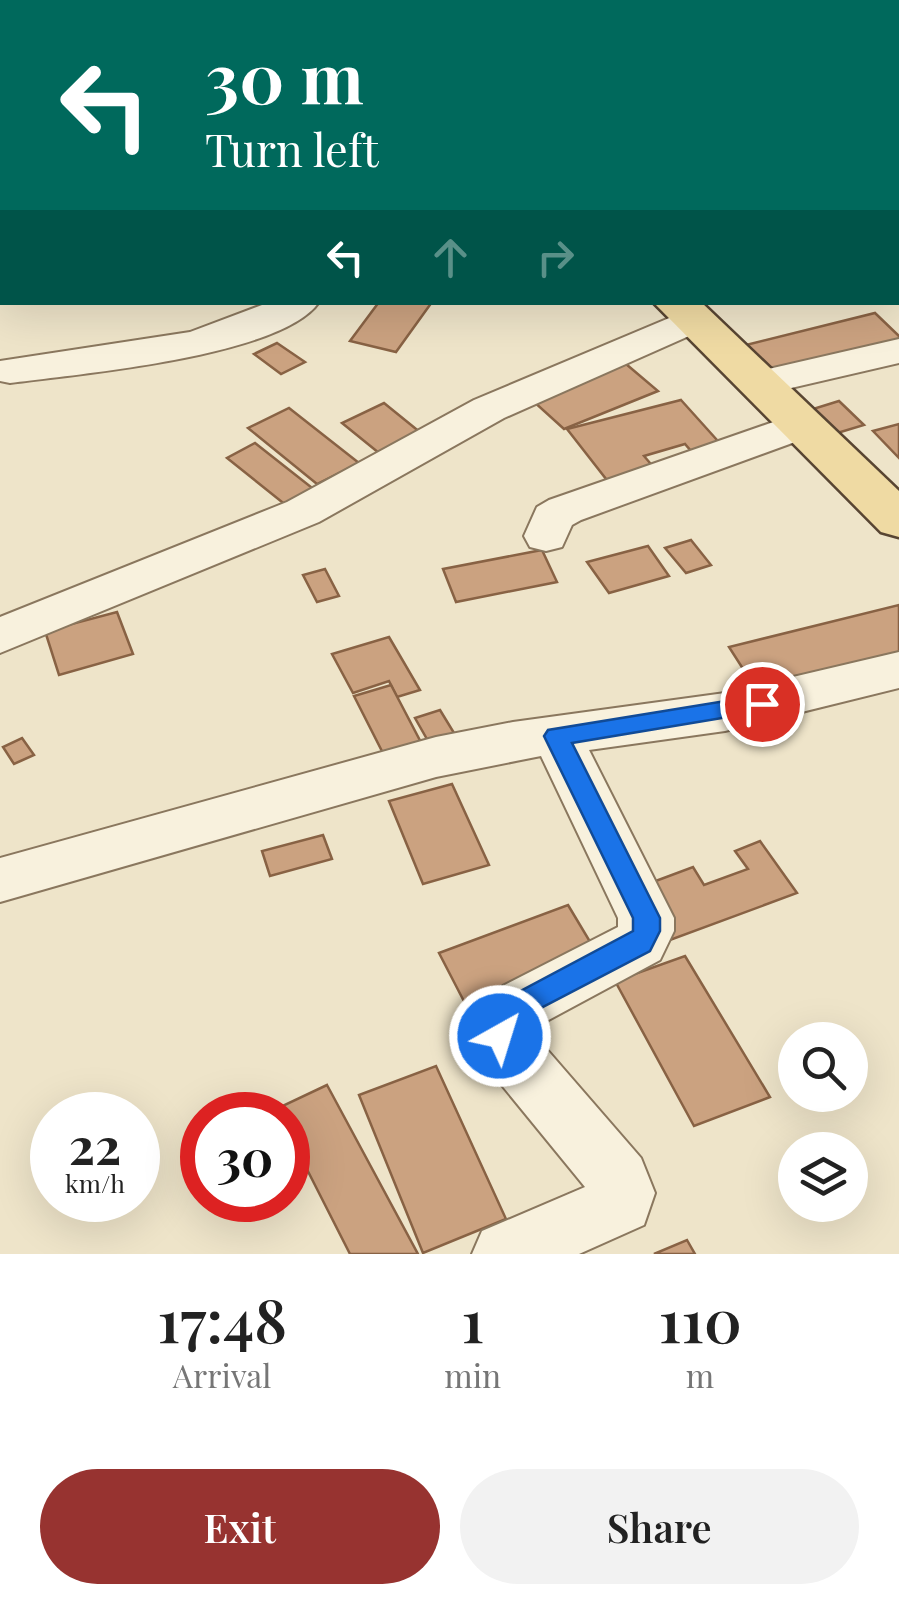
<!DOCTYPE html>
<style>
body{margin:0;font-family:"Playfair Display",serif;background:#f2f2f2;color:#222;height:100vh;display:flex;flex-direction:column;font-size:38px;white-space:nowrap}
*{box-sizing:border-box;margin:0}
p{font-size:32px;color:#767676}
.icon{flex:none;width:55px;height:55px;fill:none;stroke:currentColor;stroke-width:2;stroke-linecap:round;stroke-linejoin:round}
.map{position:relative;height:1254px;overflow:hidden}
.drawer{display:flex;flex-direction:column;background:#fff;flex:1}
.drawer>*{flex:none}
.guide{position:absolute;left:0px;top:0px;width:900px;height:305px;box-shadow:0 10px 40px #0002;background:#00695c;color:#fff;overflow:hidden}
.controls{position:absolute;left:778px;top:1022px;display:grid;gap:20px}
.controls a{display:grid;place-items:center;width:90px;height:90px;border-radius:50%;background:#fff;box-shadow:0 10px 40px #0002;font-size:50px}
.speed{position:absolute;left:30px;top:1092px;display:flex;gap:20px;font-size:50px;font-weight:700;text-align:center}
.speed>*{display:grid;place-content:center;width:130px;height:130px;border-radius:50%;background:#fff;box-shadow:0 10px 40px #0002;line-height:1}
.speed small{font-size:25px;font-weight:400}
.speed .limit{border:15px solid #d22;background:#fff;color:#111}
.pin{position:absolute;display:grid;place-items:center;width:85px;height:85px;color:#fff;margin:-42px;border:5px solid #fff;border-radius:50%;box-shadow:0 2px 10px #0007}
.me{position:absolute;width:110px;margin:-55px;rotate:39deg;stroke-linejoin:round;filter:drop-shadow(0 0 8px #0008)}
.turn{display:flex;align-items:center;gap:35px;height:210px;padding:0 40px;font-size:45px}
.turn .icon{width:130px;height:130px;stroke-width:2.5}
.turn b{display:block;font-size:70px;line-height:85px}
.lanes{display:flex;align-items:center;height:95px;padding:0 40px;background:#0003;justify-content:center;gap:50px;direction:ltr}
.lanes .off{opacity:.35}
.eta{display:flex;justify-content:space-evenly;align-items:center;height:170px;text-align:center}
.eta b{font-size:60px;font-weight:600;line-height:70px}
.button{display:flex;gap:20px;margin-top:auto;padding:20px 40px}
.button a{flex:1;height:115px;border-radius:60px;background:#973330;color:#fff;font-size:40px;font-weight:600;line-height:115px;text-align:center}
.button a+a{background:#f2f2f2;color:#222}
.map>svg:first-child{display:block}
</style>
<div class="map">
<svg width="899" height="1254" viewBox="0 0 899 1254">
<rect width="100%" height="100%" fill="#eee4c9"/>
<g fill="#cba280" stroke="#886244" stroke-width="2.5">
<path d="M379,302h53l-36,50 -46,-11z"/>
<path d="M875,313l24,23v9l-133,34 -28,-32z"/>
<path d="M277,343l28,19 -24,12 -27,-20z"/>
<path d="M626,364l32,27 -94,38 -31,-28z"/>
<path d="M681,400l45,50 -29,8 -12,-14 -41,12 12,14 -46,14 -43,-55z"/>
<path d="M839,401l25,24 -40,12 -24,-24z"/>
<path d="M384,403l37,30 -42,20 -37,-30z"/>
<path d="M289,408l70,55 -42,21 -69,-56z"/>
<path d="M899,424v34l-26,-27z"/>
<path d="M255,443l61,48 -29,15 -60,-48z"/>
<path d="M691,540l20,25 -25,8 -21,-25z"/>
<path d="M648,546l21,30 -60,17 -22,-31z"/>
<path d="M542,550l15,32 -101,20 -13,-33z"/>
<path d="M325,569l14,27 -22,6 -14,-27z"/>
<path d="M899,605v60l-136,35 -34,-53z"/>
<path d="M117,612l16,42 -74,21 -14,-44z"/>
<path d="M389,637l31,53 -23,7 -8,-16 -36,12 -21,-39z"/>
<path d="M391,685l35,67 -38,11 -34,-67z"/>
<path d="M440,710l22,36 -26,9 -21,-37z"/>
<path d="M22,738l12,17 -20,9 -11,-17z"/>
<path d="M452,784l37,81 -66,19 -34,-83z"/>
<path d="M323,835l9,24 -62,17 -8,-25z"/>
<path d="M760,841l37,52 -127,47 -33,-52 56,-21 11,18 44,-16 -13,-18z"/>
<path d="M568,905l33,55 -132,51 -30,-58z"/>
<path d="M685,956l85,141 -76,29 -79,-145z"/>
<path d="M436,1066l70,153 -83,34 -64,-158z"/>
<path d="M327,1085l91,169h-68l-62,-122v-17h-9l-3,-6z"/>
<path d="M687,1240l8,14h-41z"/>
</g>
<g fill="none" stroke-linecap="round" stroke-linejoin="round">
<g stroke="#8a775e" stroke-width="4">
<g id="minor">
<rect x="0" y="107" width="2" height="20"/>
<rect x="0" y="230" width="2" height="22"/>
<path d="M270,302h49c-38,55 -243,72 -309,81l-10,-2v-20l190,-29z"/>
<path d="M693,308l14,4 5,8 -5,8 -203,90 -185,104 -319,131v-36l287,-115 187,-102z"/>
<path d="M899,339v24l-138,32 -14,-3 -6,-9 6,-9z"/>
<path d="M802,412l15,4 6,9 -6,9 -236,86 -9,5 -10,22 -16,4 -16,-4 -6,-11 13,-29 12,-7z"/>
<path d="M899,652v36l-174,43 -136,19 85,168v13l-14,29 -130,70 111,128 14,35 -11,32 -65,29h-107l10,-23 103,-44 -107,-131 -9,-19v-13l18,-30 131,-67v-9l-77,-162 -105,21 -436,125v-44l436,-121 77,-15 212,-29z"/>
</g>
</g>
<g stroke="#584532" stroke-width="5">
<g id="major">
<path d="M241,0h37l1,2h-36z"/>
<path d="M653,302h48l198,189v46l-18,-5z"/>
</g>
</g>
<use href="#minor" fill="#f8f1dd" fill-rule="evenodd"/>
<use href="#major" fill="#efdaa3" fill-rule="evenodd"/>
</g>
<path fill="#1a73e8" stroke="#114b97" stroke-width="2.5" d="M762,695l12,9 -4,6 -198,33 88,175v13l-10,20 -132,69 -8,25 -10,4 -11,-4 -4,-21 13,-21 135,-72v-13l-89,-182 4,-6z"/>
</svg>
<div class="controls">
<a><svg class="icon" aria-label="search" viewBox="0 0 24 24"><circle cx="10" cy="10" r="6"/><path d="M15 15l6 6"/></svg></a>
<a><svg class="icon" aria-label="layers" viewBox="0 0 24 24"><path d="M12 4l9 5-9 5-9-5zM3 14l9 5 9-5"/></svg></a>
</div>
<div class="speed"><div>22<small>km/h</small></div><div class="limit">30</div></div>
<div class="pin" style="left:762px;top:704px;background:#d93025"><svg class="icon" aria-label="arrive" viewBox="0 0 24 24"><path d="M6 21V4h12l-3 4 3 4H6"/></svg></div>
<svg class="me" style="left:500px;top:1036px" viewBox="-20 -20 40 40"><circle r="17" fill="#1a73e8" stroke="#fff" stroke-width="3"/><path d="M0-11L8 9 0 5-8 9z" fill="#fff"/></svg>
<div class="guide">
<div class="turn"><svg class="icon" aria-label="left" viewBox="0 0 24 24"><path d="M17 20v-9H6M10 6l-5 5 5 5"/></svg><div><b>30 m</b>Turn left</div></div>
<div class="lanes"><svg class="icon" aria-label="left" viewBox="0 0 24 24"><path d="M17 20v-9H6M10 6l-5 5 5 5"/></svg><svg class="icon off" aria-label="ahead" viewBox="0 0 24 24"><path d="M12 20V5M6 11l6-6 6 6"/></svg><svg class="icon off" aria-label="right" viewBox="0 0 24 24"><path d="M7 20v-9h11M14 6l5 5-5 5"/></svg></div>
</div>
</div>
<section class="drawer">
<div class="eta">
<div><b>17:48</b><p>Arrival</p></div>
<div><b>1</b><p>min</p></div>
<div><b>110</b><p>m</p></div>
</div>
<div class="button"><a>Exit</a><a>Share</a></div>
</section>
